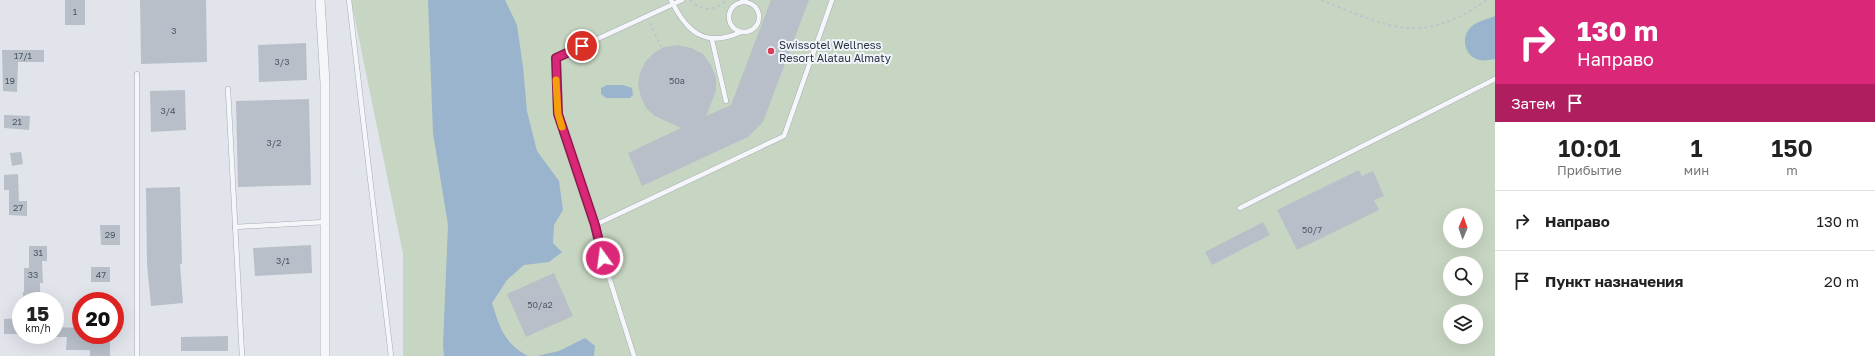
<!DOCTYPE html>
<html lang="ru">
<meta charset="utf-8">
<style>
body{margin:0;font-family:"Golos Text",sans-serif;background:#f2f2f2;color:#222;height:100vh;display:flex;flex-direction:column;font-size:15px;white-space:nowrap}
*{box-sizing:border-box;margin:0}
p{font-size:13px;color:#767676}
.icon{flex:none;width:22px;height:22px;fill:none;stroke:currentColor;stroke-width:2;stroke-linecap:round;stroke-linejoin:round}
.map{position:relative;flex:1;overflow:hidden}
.side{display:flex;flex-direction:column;background:#fff;width:380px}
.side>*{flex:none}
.hud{background:#db2777;color:#fff;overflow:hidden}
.needle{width:26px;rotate:2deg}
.buttons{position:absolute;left:1443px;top:208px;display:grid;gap:8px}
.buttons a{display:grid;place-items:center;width:40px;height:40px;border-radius:50%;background:#fff;box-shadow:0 4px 16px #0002;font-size:20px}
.speed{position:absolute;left:12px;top:292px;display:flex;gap:8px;font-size:20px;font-weight:700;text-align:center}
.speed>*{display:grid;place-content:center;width:52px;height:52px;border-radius:50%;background:#fff;box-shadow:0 4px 16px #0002;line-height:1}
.speed small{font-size:10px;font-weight:400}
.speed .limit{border:6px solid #d22;background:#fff;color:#111}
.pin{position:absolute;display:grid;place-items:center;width:34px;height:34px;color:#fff;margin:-17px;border:2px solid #fff;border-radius:50%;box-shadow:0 1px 4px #0007}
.me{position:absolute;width:44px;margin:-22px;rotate:346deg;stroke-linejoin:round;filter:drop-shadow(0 0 3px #0008)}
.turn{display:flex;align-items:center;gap:14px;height:84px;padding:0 16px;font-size:18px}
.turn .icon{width:52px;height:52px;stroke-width:2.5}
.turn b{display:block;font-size:28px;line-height:34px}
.then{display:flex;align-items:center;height:38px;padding:0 16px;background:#0003;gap:8px;font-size:15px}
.eta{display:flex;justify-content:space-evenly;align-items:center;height:68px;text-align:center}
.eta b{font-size:24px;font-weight:600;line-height:28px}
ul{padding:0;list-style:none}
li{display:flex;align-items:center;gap:12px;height:60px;padding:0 16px;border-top:1px solid #e0e0e0}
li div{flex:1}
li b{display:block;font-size:15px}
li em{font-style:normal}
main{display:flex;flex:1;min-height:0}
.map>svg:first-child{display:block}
</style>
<main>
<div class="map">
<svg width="1495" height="356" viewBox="0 0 1495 356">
<rect width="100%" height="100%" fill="#e1e5eb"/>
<path fill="#c7d6c2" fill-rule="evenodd" d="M351,0h1144v356h-1092v-102zM1450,215h26v26h-26zM1450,263h26v26h-26zM1450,311h26v26h-26z"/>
<g fill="#9ab4ce">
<path d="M428,0h77l12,25 6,42 4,44 10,40 22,30 4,29 -9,15 -1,18 9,9 -13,10 -25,3 -17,15 -15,23c8,25 12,40 36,53h-84l-1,-11 5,-120 -15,-92z"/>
<path d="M1495,16v43c-5,1 -11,2 -16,1 -15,-4 -19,-24 -7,-34 6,-5 16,-7 23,-10z"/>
<path d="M623,85l9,3 1,7 -3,3h-24l-5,-4v-6l6,-3z"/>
<path d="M585,338l10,8 -1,10h-57l22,-5z"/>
</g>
<g fill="#b8bfc9">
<rect x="65" y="0" width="20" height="25"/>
<path d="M140,0h66l1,62 -66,2z"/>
<path d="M771,0h38l-46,122 -15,15 -106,49 -14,-33 53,-25 -26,-12 -9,-8 -5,-11 -3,-12 2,-12 5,-11 9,-9 10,-6 14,-2 13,3 12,6 8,11 5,13v13l-10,25 25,-11z"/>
<path d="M306,43l1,37 -48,2 -1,-37z"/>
<path d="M2,50h42v12h-26l-1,30 -14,-1z"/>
<path d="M185,90l1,40 -35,2 -1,-41z"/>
<path d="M309,99l2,86 -73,2 -2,-86z"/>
<path d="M4,115l26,1 -1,14 -25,-2z"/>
<path d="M21,152l2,12 -11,2 -2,-13z"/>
<path d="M1359,170l3,6 11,-5 11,25 -10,4 5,10 -82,40 -20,-40z"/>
<path d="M18,174l1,27h8v15l-18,-1v-25h-5v-15z"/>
<path d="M180,187l2,77h-2l3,39 -32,3 -4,-42 -1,-76z"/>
<path d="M1263,222l7,13 -58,30 -7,-13z"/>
<path d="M100,225h20v20h-19z"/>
<path d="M311,245l1,28 -57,3 -2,-28z"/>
<path d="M29,246h18v15h-5l1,22h-3v18h-17v-9h1v-24h5z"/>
<rect x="91" y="267" width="19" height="15"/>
<path d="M554,273l19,43 -47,21 -19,-43z"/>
<path d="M21,318v16h-17v-15z"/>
<path d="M55,327l26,1v7h29v21h-20v-6h-24l1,-13h-12z"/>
<path d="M228,336v15h-47v-14z"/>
</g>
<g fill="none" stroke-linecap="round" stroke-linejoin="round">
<g stroke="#a6acb6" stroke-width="5.5">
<g id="lane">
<path d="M349,0l42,356"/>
<path d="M671,0c16,33 35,48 70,32"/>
<circle cx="744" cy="17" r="15"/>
<path d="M712,40l14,61"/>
<path d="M228,89l14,267"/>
<path d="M1240,208l255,-129"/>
<path d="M595,225l189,-89 48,-136"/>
<path d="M235,227l90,-5"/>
<path d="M137,356v-282"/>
<path d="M634,356l-31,-98 -8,-33 -37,-111 -2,-56 126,-58"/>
</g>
</g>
<g stroke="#a6acb6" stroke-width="10">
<path id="street" d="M320,0l5,83v273"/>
</g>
<g stroke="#c0c3ca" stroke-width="2" stroke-dasharray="3 3" stroke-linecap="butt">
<path d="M690,0c11,11 25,12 36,0"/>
<path d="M1321,0c68,27 99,47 166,0"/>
<path d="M650,23l11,24"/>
</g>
<use href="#lane" stroke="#f5f6f9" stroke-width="4.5"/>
<use href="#street" stroke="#f5f6f9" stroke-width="9"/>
</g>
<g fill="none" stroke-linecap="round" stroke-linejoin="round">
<g stroke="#8e194d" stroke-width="10">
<path id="route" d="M582,46l-26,12 2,56 37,111 8,33"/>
</g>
<use href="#route" stroke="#db2777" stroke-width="7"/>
<path stroke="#f59e0b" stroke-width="7" d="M556,80l2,34 4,13"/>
</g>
<circle fill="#d93d58" stroke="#f1f4f8" stroke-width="1.5" cx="771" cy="51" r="4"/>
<g text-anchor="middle" stroke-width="4" stroke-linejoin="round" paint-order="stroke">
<g font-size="9" fill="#4c5666">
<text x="75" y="15">1</text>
<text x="174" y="34">3</text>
<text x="23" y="59">17/1</text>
<text x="282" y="65">3/3</text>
<text x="10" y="84">19</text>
<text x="677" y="84">50а</text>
<text x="168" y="114">3/4</text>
<text x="17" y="125">21</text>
<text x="274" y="146">3/2</text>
<text x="18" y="211">27</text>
<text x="1312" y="233">50/7</text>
<text x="110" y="238">29</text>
<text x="38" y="256">31</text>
<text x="283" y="264">3/1</text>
<text x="33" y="278">33</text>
<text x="101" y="278">47</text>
<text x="540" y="308">50/а2</text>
</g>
<g font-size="11" fill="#283345" stroke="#f1f4f8" text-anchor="start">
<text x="779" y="49">Swissotel Wellness<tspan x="779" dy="13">Resort Alatau Almaty</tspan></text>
</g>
</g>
</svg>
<div class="buttons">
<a><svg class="needle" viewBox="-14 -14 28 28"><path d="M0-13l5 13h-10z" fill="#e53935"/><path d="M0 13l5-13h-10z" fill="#767676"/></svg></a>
<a><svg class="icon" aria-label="search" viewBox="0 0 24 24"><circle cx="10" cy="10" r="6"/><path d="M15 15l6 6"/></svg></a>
<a><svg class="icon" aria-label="layers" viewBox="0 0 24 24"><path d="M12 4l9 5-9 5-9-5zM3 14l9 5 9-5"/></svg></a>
</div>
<div class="speed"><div>15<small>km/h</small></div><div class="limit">20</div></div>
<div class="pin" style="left:582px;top:46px;background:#d93025"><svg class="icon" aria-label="arrive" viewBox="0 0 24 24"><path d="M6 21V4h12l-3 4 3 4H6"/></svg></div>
<svg class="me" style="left:603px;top:258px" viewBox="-20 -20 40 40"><circle r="17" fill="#db2777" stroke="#fff" stroke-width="3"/><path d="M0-11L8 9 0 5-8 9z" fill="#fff"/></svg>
</div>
<section class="side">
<div class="hud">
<div class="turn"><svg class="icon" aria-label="right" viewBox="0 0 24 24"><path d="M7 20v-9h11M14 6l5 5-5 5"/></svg><div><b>130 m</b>Направо</div></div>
<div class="then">Затем<svg class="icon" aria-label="arrive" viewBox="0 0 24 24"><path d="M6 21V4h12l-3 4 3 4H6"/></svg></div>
</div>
<div class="eta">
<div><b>10:01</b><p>Прибытие</p></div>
<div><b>1</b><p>мин</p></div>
<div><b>150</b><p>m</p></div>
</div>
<ul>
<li><svg class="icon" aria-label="right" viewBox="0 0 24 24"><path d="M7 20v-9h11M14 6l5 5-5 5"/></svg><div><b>Направо</b></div><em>130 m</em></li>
<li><svg class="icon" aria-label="arrive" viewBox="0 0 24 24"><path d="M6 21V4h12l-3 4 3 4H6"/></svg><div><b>Пункт назначения</b></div><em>20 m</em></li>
</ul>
</section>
</main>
